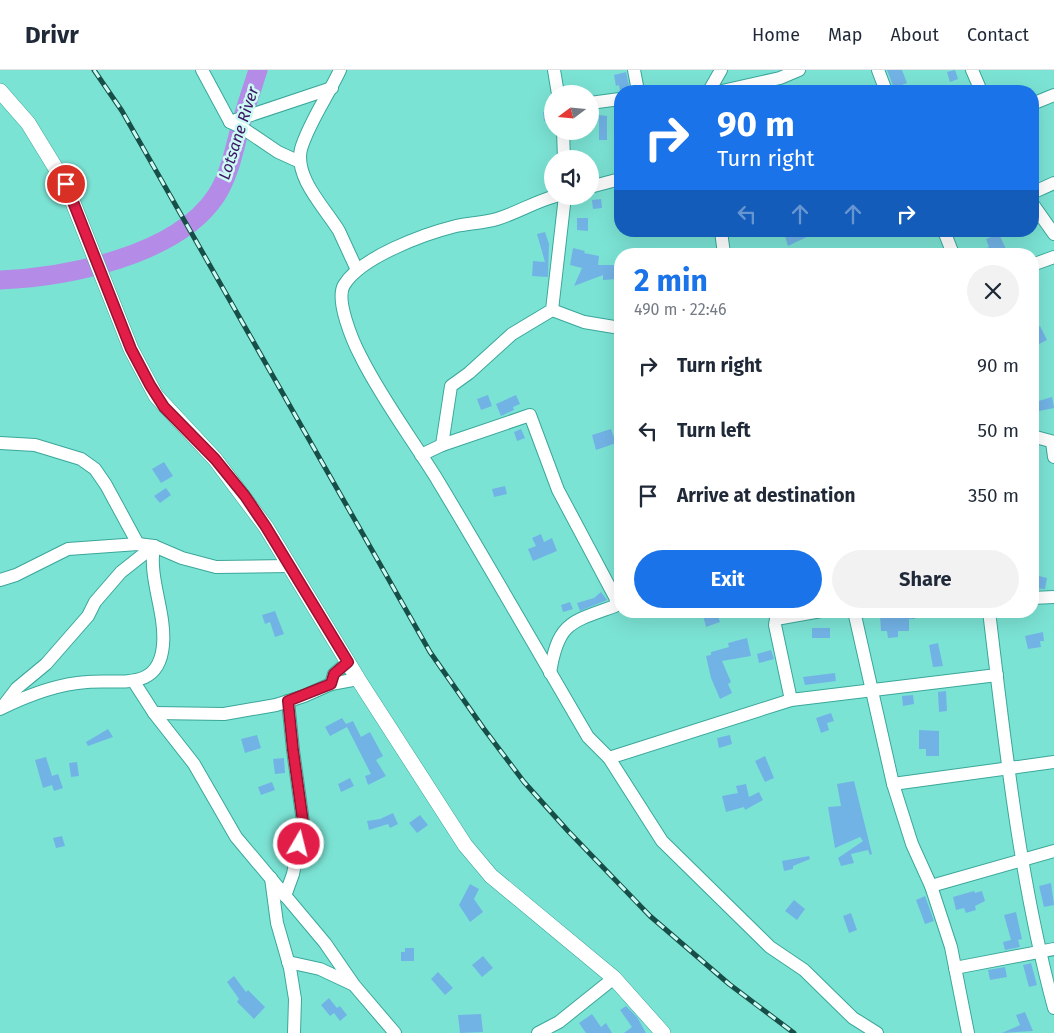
<!DOCTYPE html>
<meta charset="utf-8">
<style>
body{margin:0;font-family:"Fira Sans",sans-serif;background:#f2f2f3;color:#1f2937;height:100vh;display:flex;flex-direction:column;font-size:19px;white-space:nowrap}
*{box-sizing:border-box;margin:0}
p{font-size:16px;color:#747a83}
.icon{flex:none;width:28px;height:28px;fill:none;stroke:currentColor;stroke-width:2;stroke-linecap:round;stroke-linejoin:round}
.map{position:relative;flex:1;overflow:hidden}
.sheet{position:absolute;left:614px;top:178px;width:425px;height:370px;display:flex;flex-direction:column;background:#fff;border-radius:20px;box-shadow:0 5px 20px #0002}
.sheet>*{flex:none}
.hud{position:absolute;left:614px;top:15px;width:425px;height:152px;border-radius:20px;box-shadow:0 5px 20px #0002;background:#1a73e8;color:#fff;overflow:hidden}
.needle{width:32px;rotate:254deg}
.controls{position:absolute;left:544px;top:15px;display:grid;gap:10px}
.controls a{display:grid;place-items:center;width:55px;height:55px;border-radius:50%;background:#fff;box-shadow:0 5px 20px #0002;font-size:25px}
.pin{position:absolute;display:grid;place-items:center;width:42px;height:42px;color:#fff;margin:-21px;border:2px solid #fff;border-radius:50%;box-shadow:0 1px 5px #0007}
.me{position:absolute;width:55px;margin:-28px;rotate:8deg;stroke-linejoin:round;filter:drop-shadow(0 0 4px #0008)}
.turn{display:flex;align-items:center;gap:18px;height:105px;padding:0 20px;font-size:22px}
.turn .icon{width:65px;height:65px;stroke-width:2.5}
.turn b{display:block;font-size:35px;line-height:42px}
.lanes{display:flex;align-items:center;height:48px;padding:0 20px;background:#0003;justify-content:center;gap:25px;direction:ltr}
.lanes .off{opacity:.35}
.round{display:grid;place-items:center;flex:none;width:52px;height:52px;border-radius:26px;background:#f2f2f3}
.overview{display:flex;align-items:center;justify-content:space-between;height:85px;padding:0 20px}
h1{font-size:30px;font-weight:700;line-height:38px;color:#1a73e8}
.primary-button{display:flex;gap:10px;margin-top:auto;padding:10px 20px}
.primary-button a{flex:1;height:58px;border-radius:30px;background:#1a73e8;color:#fff;font-size:20px;font-weight:700;line-height:58px;text-align:center}
.primary-button a+a{background:#f2f2f3;color:#1f2937}
ul{padding:0;list-style:none}
li{display:flex;align-items:center;gap:15px;height:65px;padding:0 20px}
li div{flex:1}
li b{display:block;font-size:19px}
li em{font-style:normal}
header{display:flex;align-items:center;gap:30px;box-sizing:border-box;height:70px;padding:0 25px;background:#fff;border-bottom:1px solid #e0e1e3}
header strong{font-size:24px}
nav{display:flex;gap:28px;margin-inline-start:auto;font-size:18px}
.map>svg:first-child{display:block}
</style>
<header>
<strong>Drivr</strong>
<nav><a>Home</a><a>Map</a><a>About</a><a>Contact</a></nav>
</header>
<div class="map">
<svg width="1054" height="963" viewBox="0 0 1054 963">
<rect width="100%" height="100%" fill="#7be3d4"/>
<g fill="none" stroke-linecap="round" stroke-linejoin="round">
<path stroke="#b48be7" stroke-width="19" d="M0,210c67,-3 176,-24 216,-84 13,-20 18,-45 24,-68 5,-19 12,-39 18,-58"/>
</g>
<g fill="#72b3e6">
<path d="M887,0h15l5,13 -13,5z"/>
<path d="M955,0l3,9 -8,3 -3,-10z"/>
<path d="M626,2l4,18 -10,1 -1,-6 -3,1 -2,-11z"/>
<path d="M552,41v9l-8,1 -1,-9z"/>
<path d="M599,45l8,1v24h-8z"/>
<path d="M601,129l1,9 -9,1 -1,-9z"/>
<path d="M577,148h11v13l-11,-1z"/>
<path d="M801,161h18l-31,15 -3,-10z"/>
<path d="M545,162l4,12 -1,33 -16,-1 1,-15 12,1 -8,-28z"/>
<path d="M999,164l7,15 -11,5h-22l16,-7 -3,-8z"/>
<path d="M573,178l12,3 -1,2 15,3 -1,9h18l1,14 -14,1v-5l-29,11 8,-18 -12,-3z"/>
<path d="M1040,256l7,14 -8,4 -7,-14z"/>
<path d="M488,325l4,11 -11,4 -4,-11z"/>
<path d="M516,325l4,9 -7,3 1,3 -13,6 -5,-12z"/>
<path d="M1052,327l2,11 -20,4 -2,-9z"/>
<path d="M521,359l4,9 -8,3 -3,-9z"/>
<path d="M611,359l5,14 -20,7 -4,-15z"/>
<path d="M164,392l9,14 -12,7 -9,-14z"/>
<path d="M505,416l2,8 -13,3 -2,-8z"/>
<path d="M166,418l5,7 -11,8 -6,-7z"/>
<path d="M541,464l3,8 8,-4 5,13 -24,10 -5,-12 8,-3 -4,-8z"/>
<path d="M1035,505l12,3 -2,11 -13,-1z"/>
<path d="M601,522l6,8 -27,11 -3,-8 17,-5z"/>
<path d="M570,532l3,7 -10,3 -2,-7z"/>
<path d="M275,541l9,23 -9,3 -5,-15 -5,2 -3,-9z"/>
<path d="M702,541h14l4,11 -14,5z"/>
<path d="M903,541h12v8h-6v12h-11v6l-10,1 -1,-7h-6l-1,-16 23,-1z"/>
<rect x="812" y="558" width="18" height="10"/>
<path d="M1043,562l1,9h-4l1,6 -13,2 -3,-13z"/>
<path d="M747,568l4,18 -29,5 9,21 -3,2 4,9 -12,6 -9,-21 -5,-22 5,-1v-3l18,-5 -1,-4z"/>
<path d="M938,573l5,23 -10,1 -4,-22z"/>
<path d="M771,580l3,9 -15,4 -2,-9z"/>
<path d="M835,603l1,8 -31,4 -2,-8z"/>
<path d="M946,621l1,20 -8,1 -1,-20z"/>
<path d="M913,625l1,9 -11,2 -1,-10z"/>
<path d="M831,643l3,8 -7,2 2,7 -8,3 -5,-15z"/>
<path d="M342,648l4,6 7,-3 8,16 9,-5 13,24 -7,4 10,16 -18,9 -3,-9 6,-2 -24,-47 -17,9 -5,-9z"/>
<path d="M108,659l5,8 -25,9 -2,-4z"/>
<path d="M919,660l20,1v25h-13v-7h-7z"/>
<path d="M257,665l4,13 -16,5 -4,-14z"/>
<path d="M730,665l2,9 -13,4 -2,-10z"/>
<path d="M765,686l9,22 -9,4 -10,-21z"/>
<path d="M46,687l6,19 6,-2 5,14 -9,3 -2,-6 -9,3 -8,-28z"/>
<path d="M284,688l1,15 -10,1 -2,-15z"/>
<path d="M77,692l2,14 -8,1 -2,-14z"/>
<path d="M350,708l4,8 -13,6 -3,-8z"/>
<path d="M854,711l18,73 -2,1 -2,-5 -17,4 3,9 -13,3 -3,-8 25,-17 -3,-4 -25,11 -7,-41 13,-1 -4,-22z"/>
<path d="M272,712l3,8 -14,5 -3,-8z"/>
<path d="M746,714l3,13 10,-5 4,8 -18,10 -1,-3 -18,5 -4,-16 16,-3 -2,-7z"/>
<path d="M393,743l5,11 -8,4 -2,-4 -19,6 -2,-9 13,-2z"/>
<path d="M420,745l8,10 -11,8 -8,-10z"/>
<path d="M62,766l3,10 -9,2 -3,-10z"/>
<path d="M809,786l1,3 -17,7v3l-9,2 -2,-10z"/>
<path d="M1051,813l3,22 -10,2 -5,-21z"/>
<path d="M470,814l9,5 -5,10 9,13 -13,10 -11,-17z"/>
<path d="M974,821l1,2 7,-2 3,10 -10,5 1,4 -10,3 -2,-5 -8,2 -3,-13z"/>
<path d="M925,826l9,25 -9,3 -9,-24z"/>
<path d="M794,830l11,9 -8,11 -12,-9z"/>
<path d="M1016,842l6,27 -4,1 2,7 -15,3 -2,-8 8,-2 -7,-25z"/>
<path d="M851,843l6,17 -8,3 -6,-17z"/>
<path d="M405,878h9v13h-13v-9h4z"/>
<path d="M483,886l10,12 -11,9 -10,-12z"/>
<path d="M1031,893l6,22 -8,2 -6,-22z"/>
<path d="M1005,897l2,10 -17,3 -2,-10z"/>
<path d="M438,902l15,16 -8,7 -14,-16z"/>
<path d="M234,906l12,16 2,-2 17,17 -11,12 -17,-17 2,-3 -12,-17z"/>
<path d="M329,928l8,10 3,-2 7,9 -7,6 -6,-8 -4,3 -9,-11z"/>
<path d="M626,936l11,11 9,16h-22l8,-6 -12,-17z"/>
<path d="M1025,942l8,19 -31,2 18,-8 -4,-10z"/>
<path d="M481,944l2,18 -23,1 -2,-18z"/>
<path d="M592,944l9,13 5,-4 6,10h-26l-7,-10z"/>
</g>
<g fill="none" stroke-linecap="round" stroke-linejoin="round">
<g stroke="#3aa79a" stroke-width="14">
<g id="minor">
<path d="M202,0l28,52 11,5 37,25 22,10"/>
<path d="M340,0c-12,26 -31,52 -39,79 -7,29 25,60 38,82 6,13 12,26 18,39"/>
<path d="M554,0l4,24"/>
<path d="M634,0l4,21"/>
<path d="M878,0l8,21"/>
<path d="M972,0l9,21"/>
<path d="M709,21l12,-21"/>
<path d="M722,21l58,-13 19,-8"/>
<path d="M590,33l30,-4"/>
<path d="M1032,34l22,-9"/>
<path d="M230,52l102,-34"/>
<path d="M563,61l1,28"/>
<path d="M590,117l30,-8"/>
<path d="M1032,123l22,-10"/>
<path d="M556,126c-20,5 -39,17 -59,23 -13,4 -28,4 -41,7 -32,8 -95,31 -112,59 -9,15 9,57 17,72 21,42 49,79 74,119 52,86 102,174 153,261l21,21 53,83 108,106 34,23 49,48 24,15"/>
<path d="M1032,133l22,31"/>
<path d="M721,161l3,23"/>
<path d="M944,161l9,23"/>
<path d="M1032,195l22,-8"/>
<path d="M552,240l32,12 36,6"/>
<path d="M1032,366l22,6"/>
<path d="M1052,372l2,15"/>
<path d="M0,373l35,2 46,14 14,10 11,16 32,59"/>
<path d="M442,375l9,-59 18,-13 43,-39 40,-24 13,-114"/>
<path d="M421,385l21,-10 88,-30 28,75 58,109 -1,7c-44,16 -57,16 -65,67"/>
<path d="M0,510l16,-5 52,-26 70,-5 16,2 28,12 34,9 74,-1"/>
<path d="M1032,528l22,-1"/>
<path d="M854,541l39,173 19,60 19,42 20,61 17,86"/>
<path d="M989,541c16,133 30,267 65,397"/>
<path d="M134,612l20,31 40,51 42,73 89,106 29,42 41,48"/>
<path d="M331,614l3,-10 14,-12"/>
<path d="M791,630l-16,-75 1,-6 45,-8"/>
<path d="M4,635l13,-17 29,-24 42,-48 7,-14 26,-30 33,-26"/>
<path d="M0,639c26,-13 57,-25 87,-27 33,-3 72,10 76,-37 3,-33 -15,-67 -9,-99"/>
<path d="M154,643l70,1 52,-9 28,-9 27,-12 27,-5"/>
<path d="M609,688l182,-58 206,-25"/>
<path d="M893,714l161,-22"/>
<path d="M271,808l6,45 13,45 5,31 -1,34"/>
<path d="M931,816l123,-35"/>
<path d="M285,826l8,-22 10,-52 -10,-72 -5,-49"/>
<path d="M288,892l32,7 32,15"/>
<path d="M955,898l99,-19"/>
<path d="M538,963l21,-11 55,-44"/>
</g>
</g>
<g stroke="#3aa79a" stroke-width="16">
<path id="tertiary" d="M0,21l28,32 38,62 65,164 25,47 59,63 51,68 92,152 107,166 26,31 123,102 49,55"/>
</g>
<use href="#minor" stroke="#fff" stroke-width="12"/>
<use href="#tertiary" stroke="#fff" stroke-width="15"/>
<g stroke="#174f48" stroke-width="5">
<path id="rail" d="M94,0l28,41 308,541 54,77 40,53 44,49 82,85 79,68 65,49"/>
</g>
<use href="#rail" stroke="#cafaf2" stroke-width="3" stroke-dasharray="9" stroke-linecap="butt"/>
</g>
<g fill="none" stroke-linecap="round" stroke-linejoin="round">
<g stroke="#92132f" stroke-width="12">
<path id="route" d="M66,114l65,165 19,36 14,22 51,52 30,37 21,31 82,135 -14,12 -3,10 -43,17 5,49 10,72 -4,22"/>
</g>
<use href="#route" stroke="#e11d48" stroke-width="9"/>
</g>
<g text-anchor="middle" stroke-width="5" stroke-linejoin="round" paint-order="stroke">
<g font-size="16" font-style="italic" fill="#3f1365" stroke="#cafaf2">
<text transform="translate(238 63) rotate(-72)" y="6">Lotsane River</text>
</g>
</g>
</svg>
<div class="controls">
<a><svg class="needle" viewBox="-14 -14 28 28"><path d="M0-13l5 13h-10z" fill="#e53935"/><path d="M0 13l5-13h-10z" fill="#747a83"/></svg></a>
<a><svg class="icon" aria-label="sound" viewBox="0 0 24 24"><path d="M4 9h4l5-4v14l-5-4H4zM17 9q2 3 0 6"/></svg></a>
</div>
<div class="pin" style="left:66px;top:114px;background:#d93025"><svg class="icon" aria-label="arrive" viewBox="0 0 24 24"><path d="M6 21V4h12l-3 4 3 4H6"/></svg></div>
<svg class="me" style="left:299px;top:774px" viewBox="-20 -20 40 40"><circle r="17" fill="#e11d48" stroke="#fff" stroke-width="3"/><path d="M0-11L8 9 0 5-8 9z" fill="#fff"/></svg>
<div class="hud">
<div class="turn"><svg class="icon" aria-label="right" viewBox="0 0 24 24"><path d="M7 20v-9h11M14 6l5 5-5 5"/></svg><div><b>90 m</b>Turn right</div></div>
<div class="lanes"><svg class="icon off" aria-label="left" viewBox="0 0 24 24"><path d="M17 20v-9H6M10 6l-5 5 5 5"/></svg><svg class="icon off" aria-label="ahead" viewBox="0 0 24 24"><path d="M12 20V5M6 11l6-6 6 6"/></svg><svg class="icon off" aria-label="ahead" viewBox="0 0 24 24"><path d="M12 20V5M6 11l6-6 6 6"/></svg><svg class="icon" aria-label="right" viewBox="0 0 24 24"><path d="M7 20v-9h11M14 6l5 5-5 5"/></svg></div>
</div>
<section class="sheet">
<div class="overview"><div><h1>2 min</h1><p>490 m · 22:46</p></div><a class="round"><svg class="icon" aria-label="close" viewBox="0 0 24 24"><path d="M6 6l12 12M18 6L6 18"/></svg></a></div>
<ul>
<li><svg class="icon" aria-label="right" viewBox="0 0 24 24"><path d="M7 20v-9h11M14 6l5 5-5 5"/></svg><div><b>Turn right</b></div><em>90 m</em></li>
<li><svg class="icon" aria-label="left" viewBox="0 0 24 24"><path d="M17 20v-9H6M10 6l-5 5 5 5"/></svg><div><b>Turn left</b></div><em>50 m</em></li>
<li><svg class="icon" aria-label="arrive" viewBox="0 0 24 24"><path d="M6 21V4h12l-3 4 3 4H6"/></svg><div><b>Arrive at destination</b></div><em>350 m</em></li>
</ul>
<div class="primary-button"><a>Exit</a><a>Share</a></div>
</section>
</div>
